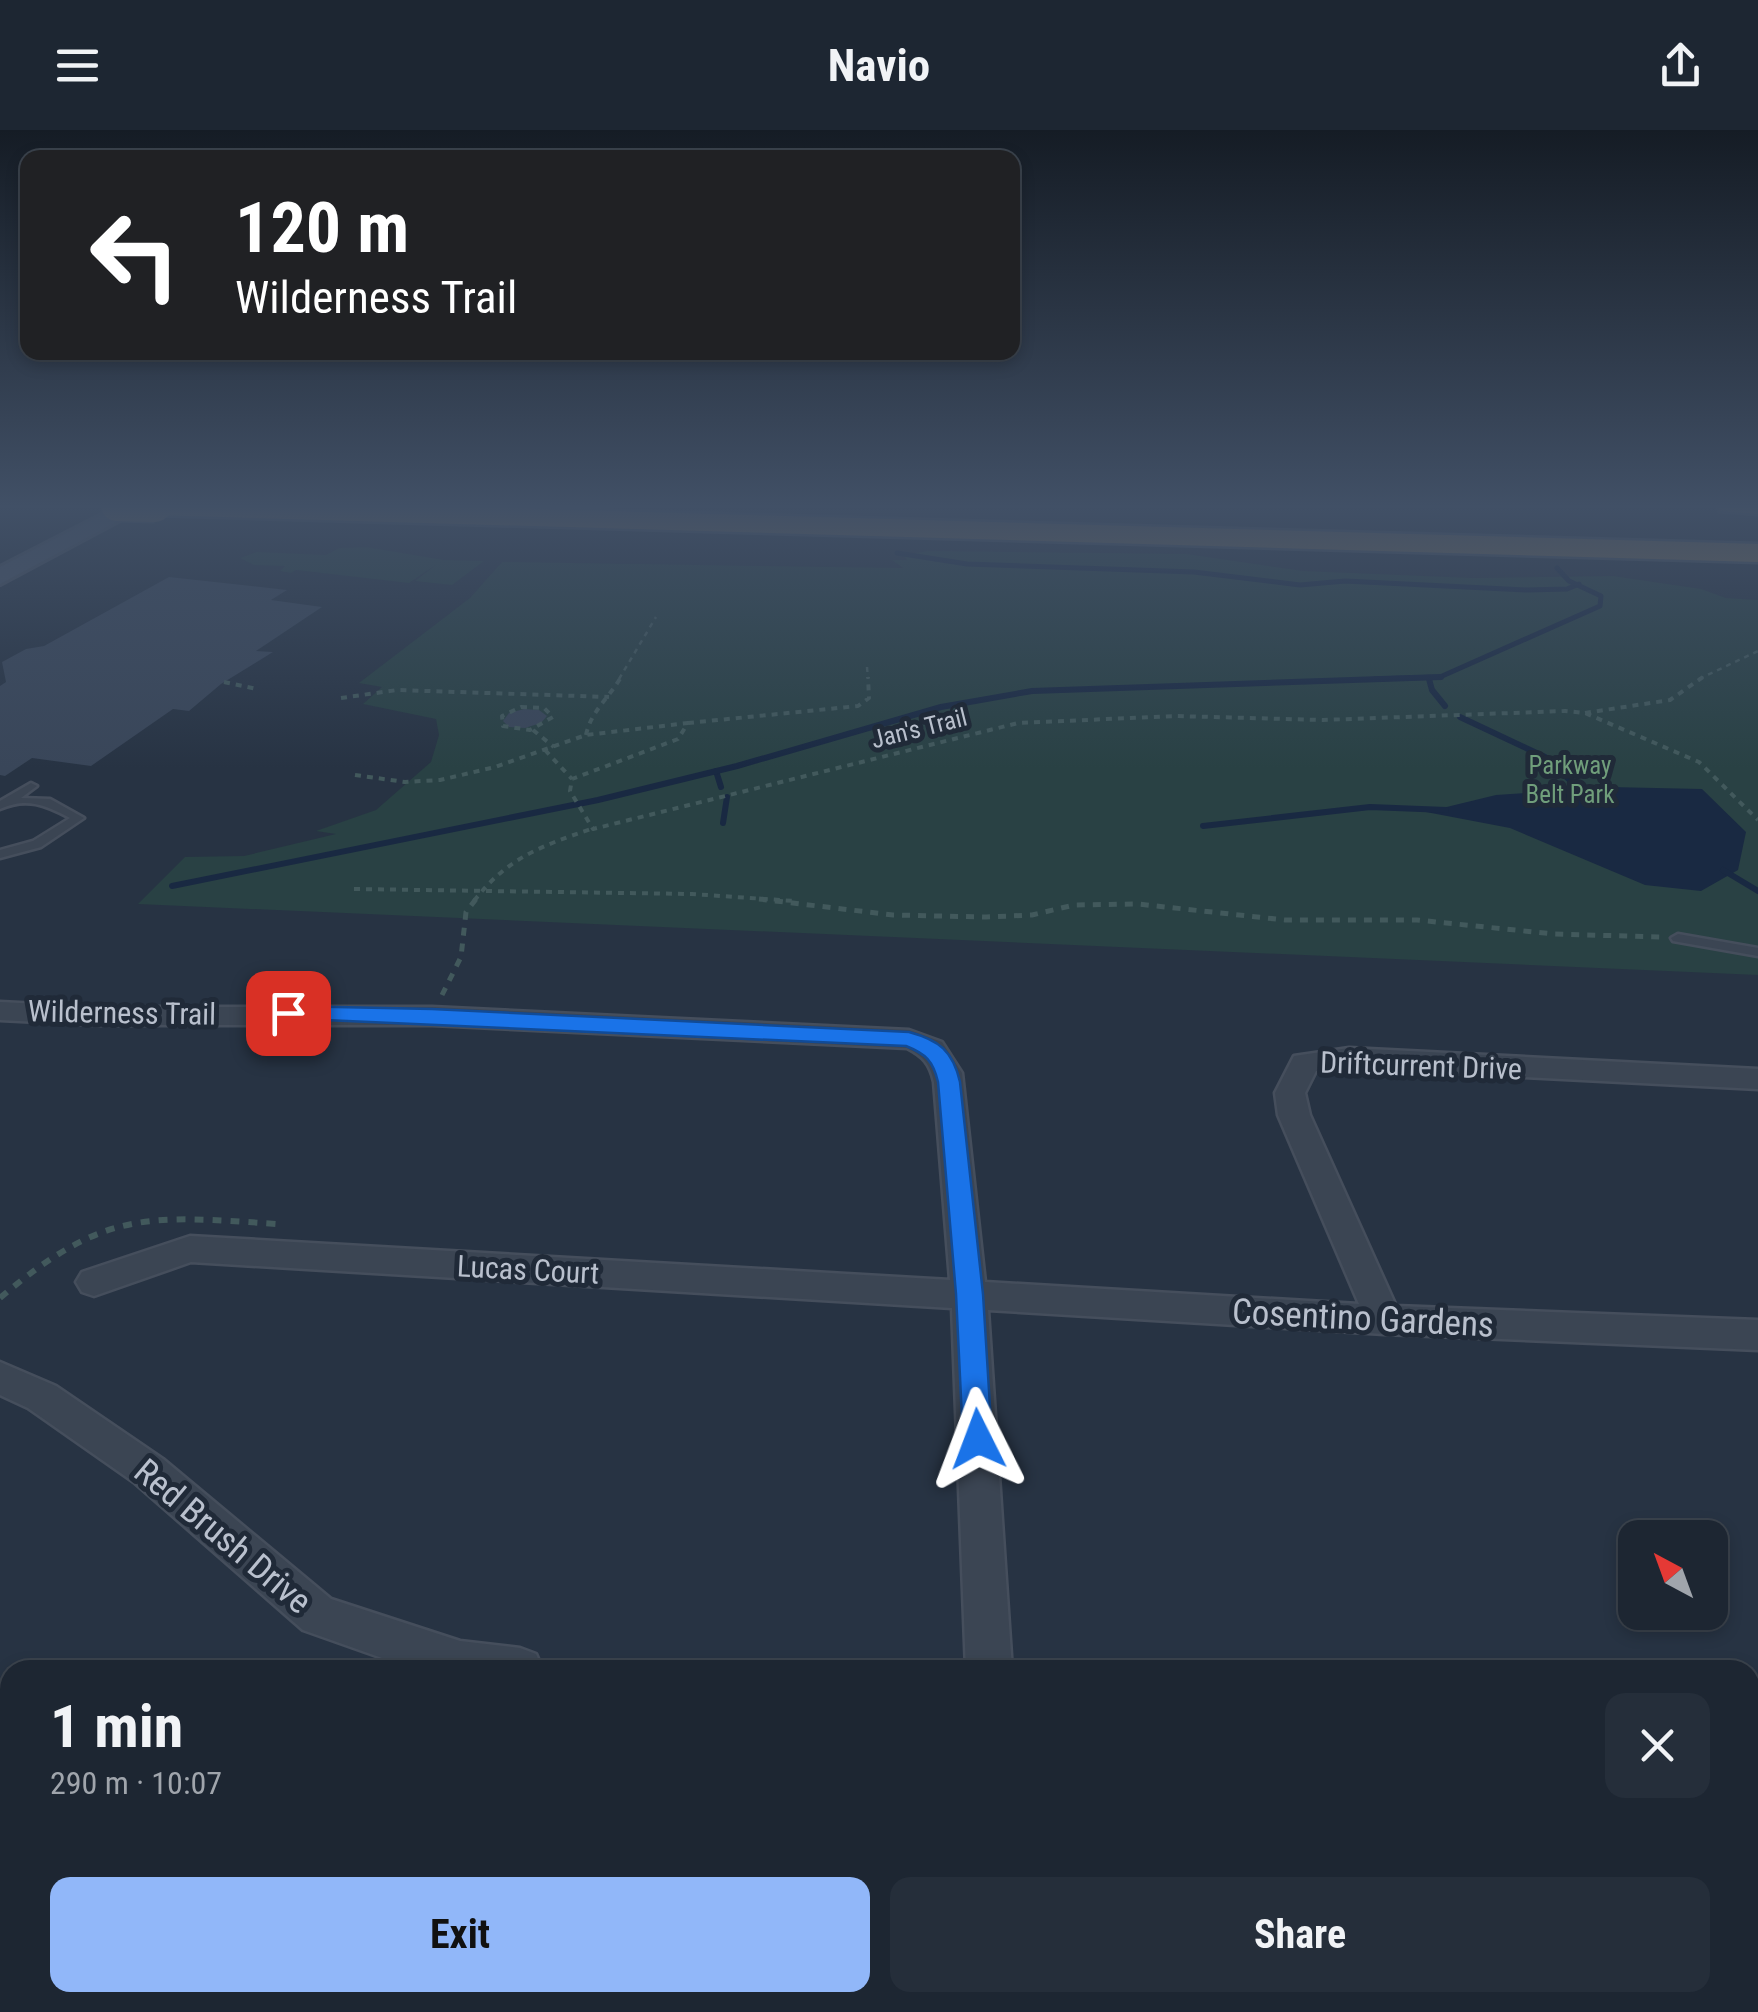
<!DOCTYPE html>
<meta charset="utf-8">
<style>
body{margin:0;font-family:"Roboto Condensed",sans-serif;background:#252e3a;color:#f1f3f6;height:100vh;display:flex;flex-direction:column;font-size:38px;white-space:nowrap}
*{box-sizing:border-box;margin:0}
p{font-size:32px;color:#a0a5ac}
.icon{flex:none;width:55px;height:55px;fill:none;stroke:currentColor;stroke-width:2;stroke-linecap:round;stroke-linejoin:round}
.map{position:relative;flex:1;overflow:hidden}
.drawer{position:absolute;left:0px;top:1530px;width:1760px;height:352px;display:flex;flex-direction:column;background:#1d2632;border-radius:30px 30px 0 0;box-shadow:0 5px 15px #0003,0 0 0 2px #3b434d}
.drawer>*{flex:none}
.hud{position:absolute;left:20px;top:20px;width:1000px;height:210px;border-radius:20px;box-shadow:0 5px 15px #0003,0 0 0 2px #3b434d;background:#202124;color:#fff;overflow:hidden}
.needle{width:65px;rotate:319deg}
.buttons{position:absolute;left:1618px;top:1390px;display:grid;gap:20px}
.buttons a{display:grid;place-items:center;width:110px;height:110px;border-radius:20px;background:#1d2632;box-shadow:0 5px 15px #0003,0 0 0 2px #3b434d;font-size:50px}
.pin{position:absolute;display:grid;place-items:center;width:85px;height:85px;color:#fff;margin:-42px;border-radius:20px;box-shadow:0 5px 15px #0006}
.me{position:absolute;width:110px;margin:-55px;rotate:357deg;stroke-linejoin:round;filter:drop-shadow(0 0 8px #0008)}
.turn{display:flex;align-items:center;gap:35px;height:210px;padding:0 50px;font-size:45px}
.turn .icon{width:130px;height:130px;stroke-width:2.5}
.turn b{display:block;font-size:70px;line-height:85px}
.round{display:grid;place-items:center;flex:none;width:105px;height:105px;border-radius:20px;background:#252e3a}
.head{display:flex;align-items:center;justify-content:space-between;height:170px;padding:0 50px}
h1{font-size:60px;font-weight:700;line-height:75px}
.button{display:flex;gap:20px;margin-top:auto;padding:20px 50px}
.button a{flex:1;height:115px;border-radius:20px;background:#91b7f9;color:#111;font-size:40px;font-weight:700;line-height:115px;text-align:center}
.button a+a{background:#252e3a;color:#f1f3f6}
header{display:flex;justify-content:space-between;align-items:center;height:130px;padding:0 50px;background:#1d2632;font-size:45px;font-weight:700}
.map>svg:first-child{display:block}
</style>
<header><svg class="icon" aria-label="menu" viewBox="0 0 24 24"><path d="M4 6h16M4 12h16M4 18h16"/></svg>Navio<svg class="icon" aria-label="share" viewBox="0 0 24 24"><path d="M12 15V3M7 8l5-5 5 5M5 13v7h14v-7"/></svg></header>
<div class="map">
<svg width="1758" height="1882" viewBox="0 0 1758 1882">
<rect width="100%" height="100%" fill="#273343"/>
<g fill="#294144">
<path d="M366,417l78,13 40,1 -32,24 -37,-4 22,-17 -28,19 -113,-13 -5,3 -11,-2 5,-5 -31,-1 -14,-7 17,-6 69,3 13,-7z"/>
<path d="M928,421l259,3 116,17 170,7 140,-2 88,13 25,9 32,2v375l-1620,-71 47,-47 59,-1 92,-22 -20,-3 60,-21 55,-48 8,-27 -3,-16 -73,-15 19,-17 -23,-4 111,-85 32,-36 401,6 -11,-8h15l-3,-5z"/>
<path d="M0,1651l10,10v211l708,1 -2,9h-716z"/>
</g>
<path fill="#192942" d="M1609,657l93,2 44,43 -8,38 -37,21 -56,-6 -135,-57 -84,-16 70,-17z"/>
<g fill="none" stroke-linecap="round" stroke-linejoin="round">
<g stroke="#192942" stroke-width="5">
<path d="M897,423l70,11 227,8 106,13 45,-4 182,9 40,-1 12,-5"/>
<path d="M1374,549l66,-2 160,-71 1,-10 -32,-15 -12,-13"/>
</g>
<g stroke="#192942" stroke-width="6">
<path d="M1429,549l3,11 13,16"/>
<path d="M1460,587l85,40 29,27 17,8"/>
<path d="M716,641l5,16"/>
<path d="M723,693l4,-26"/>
<path d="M1203,696l167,-19 76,3"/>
<path d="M1723,740l35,21"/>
<path d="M172,756l426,-86 139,-34 204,-59 91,-16 409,-14"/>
</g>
</g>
<g fill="#394659">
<path d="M169,447l118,13 -16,10 51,7 -66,44 17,1 -52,32 -32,27 -16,-2 -82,57 -59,-8 -27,18 -5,-1v-89l6,-4 -4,-20 24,-13 18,-3z"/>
<path d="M524,579l15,1 8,6 -6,7 -16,5 -16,-1 -6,-6 6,-8z"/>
<path d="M1412,1872h112l2,10h-112z"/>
</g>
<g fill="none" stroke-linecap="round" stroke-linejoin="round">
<g stroke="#454e5c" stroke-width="5">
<g id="lane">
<path d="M31,653l6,3 -16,12 29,1 34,19 -43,29 -41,11v-8l33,-9 37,-23c-25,-13 -43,-21 -70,-9v-8z"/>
<path d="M1678,804l80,14v8l-85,-15 -2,-3z"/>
</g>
</g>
<g stroke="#454e5c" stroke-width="5">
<g id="street">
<path d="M0,872l98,5h334l477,23 33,12 20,31 23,209 374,22 -81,-189 -3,-22 19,-37 55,-8 409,21v20l-409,-21 -33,3 -11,22 5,22 86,191 362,14v30l-374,-16 -396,-24 24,360h-46l-14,-362 -761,-46 -97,34 -12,-4 -6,-10 6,-10 108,-36 760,44 -16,-198c-4,-18 -11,-26 -27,-34l-475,-23h-334l-98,-5z"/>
<path d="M0,1232l56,24 107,73 168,140 129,42 60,7 16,6 7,16h-127l-113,-40 -168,-147 -107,-75 -28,-13z"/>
<rect x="1750" y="1594" width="8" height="48"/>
<rect x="960" y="1872" width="54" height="10"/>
<path d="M1634,1872h54l3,10h-54z"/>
</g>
</g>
<g stroke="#454e5c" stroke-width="6">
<path id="secondary" d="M121,375h27l-148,79v-17z"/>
</g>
<g stroke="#46505d" stroke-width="5">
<g id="highway">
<path d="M403,375l1355,39v18l-1603,-47 -10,-3 -4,-6z"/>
<path d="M1716,375h42v9l-38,-3z"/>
</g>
</g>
<g stroke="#42595c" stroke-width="2.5" stroke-dasharray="5 5" stroke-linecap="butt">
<path d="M867,537l1,12"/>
<path d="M619,549l37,-62"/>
<path d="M1699,549l59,-28"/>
</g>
<g stroke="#42595c" stroke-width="4" stroke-dasharray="6 6" stroke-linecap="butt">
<path d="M224,552l33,7"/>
<path d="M341,568l56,-8 212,7"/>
<path d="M521,577l23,1 9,9 -23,13 -27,-4 -1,-10z"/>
<path d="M1585,583l85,-13 33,-23"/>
<path d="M688,593l170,-17 11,-8 -1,-21"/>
<path d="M533,600l21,17"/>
<path d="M586,605c5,-24 23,-37 35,-58"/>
<path d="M545,620l27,29"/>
<path d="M355,645l50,7 35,-2 55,-13 91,-32 102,-12 -10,16 -106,40 -2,12 23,38 425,-106 158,-7 147,4 242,-9 20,2 114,49 59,58"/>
<path d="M354,759l338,5 102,7"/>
<path d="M474,771c33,-43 67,-55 117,-72"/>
</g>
<g stroke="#42595c" stroke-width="5" stroke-dasharray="8 8" stroke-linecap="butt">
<path d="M759,769l134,16 93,2 46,-2 42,-10 64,-1 147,16h132l137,14 106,3"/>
<path d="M442,865l19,-38 5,-45 10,-13"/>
</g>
<path stroke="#42595c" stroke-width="6" stroke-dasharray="9 9" stroke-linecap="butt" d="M0,1168c103,-88 148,-83 276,-74l-2,5"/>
<use href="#lane" fill="#3b4553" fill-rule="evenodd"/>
<use href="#street" fill="#3b4553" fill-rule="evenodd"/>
<use href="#secondary" fill="#495466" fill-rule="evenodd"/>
<use href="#highway" fill="#796d58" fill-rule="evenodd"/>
<g stroke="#46505d" stroke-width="35" stroke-linecap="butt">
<path id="highway-bridge" d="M117,375l38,1"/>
</g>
<use href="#highway-bridge" stroke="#796d58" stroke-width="32"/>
</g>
<linearGradient id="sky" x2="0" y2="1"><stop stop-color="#151c25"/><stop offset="0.59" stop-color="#415066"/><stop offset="1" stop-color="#415066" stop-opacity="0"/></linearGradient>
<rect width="1758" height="638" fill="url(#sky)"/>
<path fill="#1a73e8" stroke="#114b97" stroke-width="2.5" d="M288,876l144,3 477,23c30,8 44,19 51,50l23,212 9,145 -4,9 -10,4 -11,-4 -4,-9 -7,-145 -18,-212c-5,-21 -12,-28 -32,-36l-626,-28 -3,-5z"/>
<g text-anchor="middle" stroke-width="10" stroke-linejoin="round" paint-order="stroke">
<g font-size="25" fill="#b9c0cd" stroke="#202a38">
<text transform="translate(919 598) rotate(-14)" y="9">Jan's Trail</text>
</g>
<g font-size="25" fill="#709e7b" stroke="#202a38">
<text x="1570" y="644">Parkway<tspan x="1570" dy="29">Belt Park</tspan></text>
</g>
<g font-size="30" fill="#b9c0cd" stroke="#202a38">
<text transform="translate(122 883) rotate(1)" y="10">Wilderness Trail</text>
<text transform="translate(1421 936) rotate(2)" y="10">Driftcurrent Drive</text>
<text transform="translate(528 1140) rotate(3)" y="10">Lucas Court</text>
</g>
<g font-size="35" fill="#b9c0cd" stroke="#202a38">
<text transform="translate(1363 1188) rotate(3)" y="12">Cosentino Gardens</text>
<text transform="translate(223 1406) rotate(40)" y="12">Red Brush Drive</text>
</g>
</g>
</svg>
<div class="buttons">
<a><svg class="needle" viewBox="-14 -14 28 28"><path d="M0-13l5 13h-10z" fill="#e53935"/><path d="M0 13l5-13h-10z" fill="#a0a5ac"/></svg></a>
</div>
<div class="pin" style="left:288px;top:883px;background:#d93025"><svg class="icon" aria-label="arrive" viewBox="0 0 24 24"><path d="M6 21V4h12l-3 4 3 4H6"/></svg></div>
<svg class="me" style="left:978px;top:1309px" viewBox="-20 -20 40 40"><path d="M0-17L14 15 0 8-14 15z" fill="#1a73e8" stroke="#fff" stroke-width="4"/></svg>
<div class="hud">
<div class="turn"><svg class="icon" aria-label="left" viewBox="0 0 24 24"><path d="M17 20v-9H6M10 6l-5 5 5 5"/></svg><div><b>120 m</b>Wilderness Trail</div></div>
</div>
<section class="drawer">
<div class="head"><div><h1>1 min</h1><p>290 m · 10:07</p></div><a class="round"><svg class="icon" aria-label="close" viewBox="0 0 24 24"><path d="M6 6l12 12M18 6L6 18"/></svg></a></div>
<div class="button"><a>Exit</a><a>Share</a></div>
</section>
</div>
